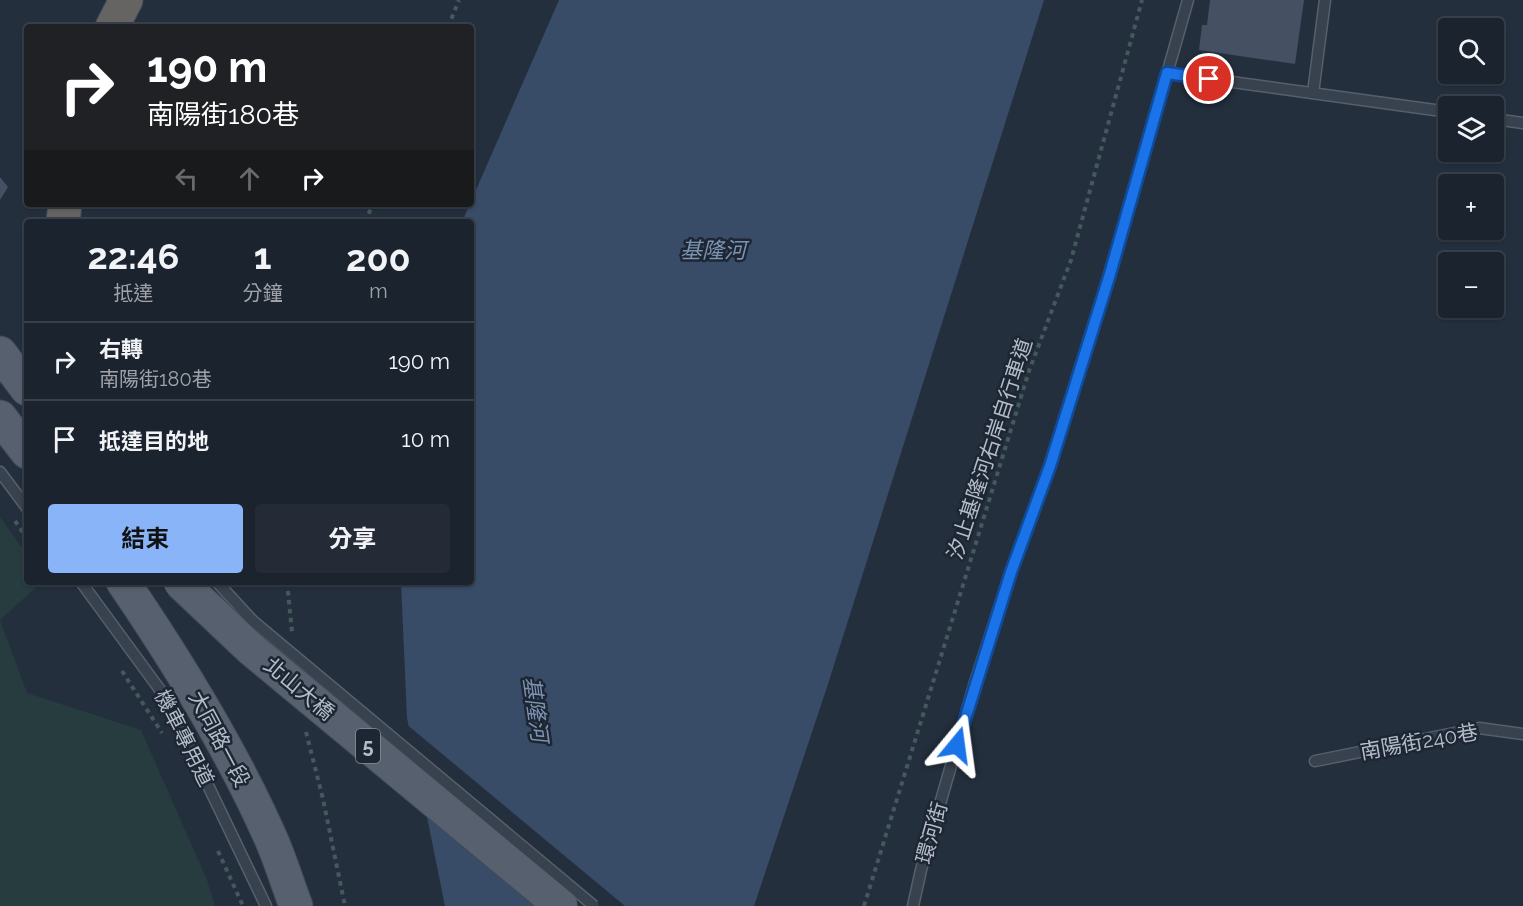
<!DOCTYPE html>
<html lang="zh-TW">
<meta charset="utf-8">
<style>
body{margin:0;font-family:Raleway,"Noto Sans TC",sans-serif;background:#242b36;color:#f1f3f6;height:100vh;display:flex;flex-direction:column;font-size:22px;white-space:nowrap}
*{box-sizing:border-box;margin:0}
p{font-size:20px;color:#a0a4aa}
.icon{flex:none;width:33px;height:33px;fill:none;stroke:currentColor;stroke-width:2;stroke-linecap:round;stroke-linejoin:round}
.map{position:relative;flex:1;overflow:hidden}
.sheet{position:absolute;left:24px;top:219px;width:450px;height:366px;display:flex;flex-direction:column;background:#1b232e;border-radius:6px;box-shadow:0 2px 4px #0004,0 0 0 2px #39404a}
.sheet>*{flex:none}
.top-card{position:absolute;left:24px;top:24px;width:450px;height:183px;border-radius:6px;box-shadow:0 2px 4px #0004,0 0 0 2px #39404a;background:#202124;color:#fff;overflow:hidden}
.controls{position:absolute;left:1438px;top:18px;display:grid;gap:12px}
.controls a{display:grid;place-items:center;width:66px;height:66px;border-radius:6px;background:#1b232e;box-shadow:0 2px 4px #0004,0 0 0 2px #39404a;font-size:30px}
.pin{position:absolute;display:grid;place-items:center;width:51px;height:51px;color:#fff;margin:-26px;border:3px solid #fff;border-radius:50%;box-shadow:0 2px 6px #0007}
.me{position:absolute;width:66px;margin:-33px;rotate:16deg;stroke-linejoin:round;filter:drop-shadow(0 0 4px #0008)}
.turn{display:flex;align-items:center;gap:21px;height:126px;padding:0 24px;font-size:27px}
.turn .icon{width:78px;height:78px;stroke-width:2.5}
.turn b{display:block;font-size:42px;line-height:51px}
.lanes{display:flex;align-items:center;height:57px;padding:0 24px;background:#0003;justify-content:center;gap:30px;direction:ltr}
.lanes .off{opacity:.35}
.eta{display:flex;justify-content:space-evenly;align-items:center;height:102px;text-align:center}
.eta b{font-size:36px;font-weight:700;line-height:42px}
.cta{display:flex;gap:12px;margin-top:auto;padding:12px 24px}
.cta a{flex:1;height:69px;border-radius:6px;background:#8ab4f8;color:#111;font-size:24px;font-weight:700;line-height:69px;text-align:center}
.cta a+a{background:#242b36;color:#f1f3f6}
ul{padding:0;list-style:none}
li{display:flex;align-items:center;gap:18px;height:78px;padding:0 24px;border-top:2px solid #39404a}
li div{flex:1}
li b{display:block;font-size:22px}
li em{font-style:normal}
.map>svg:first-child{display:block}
</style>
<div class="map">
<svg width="1523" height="906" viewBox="0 0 1523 906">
<rect width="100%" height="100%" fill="#242f3e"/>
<path fill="#263c3f" d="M0,517l27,38v27h15l-42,38 27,73 114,37 66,150 8,26h-215z"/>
<path fill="#394c67" d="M559,0h485l-216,684 -74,222h-309l-38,-188 -6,-136h70v-360h-9z"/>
<path fill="#242f3e" d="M405,723l220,183h-69l-137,-114z"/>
<g fill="#455162">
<path d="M1210,0h94l-9,64 -96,-14 3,-25h5z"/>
<path d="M0,177l8,10 -8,13z"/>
</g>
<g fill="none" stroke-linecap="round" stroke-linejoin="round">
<g stroke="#565f6c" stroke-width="13">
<g id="service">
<path d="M1167,73l282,39"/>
<path d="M1313,93l12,-93"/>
<path d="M1494,119l29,4"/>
<path d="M0,472l27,36"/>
<path d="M81,582l85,116 100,208"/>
<path d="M1315,761l164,-33 44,6"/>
<path d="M913,906l8,-36 54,-188 36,-110 39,-106 60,-192 78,-274"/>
</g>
</g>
<g stroke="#414a57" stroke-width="35">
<g id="primary">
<path d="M0,353l27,36"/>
<path d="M0,417l27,35"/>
<path d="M123,582c56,82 109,168 149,259 9,21 16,44 24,65"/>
</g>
</g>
<g stroke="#434c59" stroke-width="35">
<g id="trunk">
<path d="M112,27l14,-27"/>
<path d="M63,222l2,-18"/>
</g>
</g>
<g stroke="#44595c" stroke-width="4" stroke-dasharray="4.5 4.5" stroke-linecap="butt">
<path d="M448,27l11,-27"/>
<path d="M365,222l8,-18"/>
<path d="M15,521l12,17"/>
<path d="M287,582l5,50"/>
<path d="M122,671l40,62"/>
<path d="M306,732l17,67 22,107"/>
<path d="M218,851l25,55"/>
<path d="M864,906l165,-535 42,-111 71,-260"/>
</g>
<use href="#service" stroke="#38414e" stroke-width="10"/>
<use href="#primary" stroke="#56606e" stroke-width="33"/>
<use href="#trunk" stroke="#656462" stroke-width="33"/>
<g stroke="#565f6c" stroke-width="13" stroke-linecap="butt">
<path id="service-bridge" d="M217,582l36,39 341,285"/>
</g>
<g stroke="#414a57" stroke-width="35" stroke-linecap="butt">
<path id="primary-bridge" d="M180,582l71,67 310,257"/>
</g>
<use href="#service-bridge" stroke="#38414e" stroke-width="10"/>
<use href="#primary-bridge" stroke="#56606e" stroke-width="33"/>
</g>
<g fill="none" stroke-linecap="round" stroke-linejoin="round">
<g stroke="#114b97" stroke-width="15">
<path id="route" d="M957,745l54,-173 39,-106 60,-192 57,-201 42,6"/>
</g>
<use href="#route" stroke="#1a73e8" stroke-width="10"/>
</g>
<g text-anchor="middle" stroke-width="5" stroke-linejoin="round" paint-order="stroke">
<rect fill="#1d2633" stroke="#878f9c" stroke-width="1.5" x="356" y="729" width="24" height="34" rx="4.5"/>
<g font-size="20" font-weight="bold" fill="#b4bcc9">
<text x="368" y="753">5</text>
</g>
<g font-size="21" fill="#b4bcc9" stroke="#1d2633">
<text transform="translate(990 449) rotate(-72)" y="7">汐止基隆河右岸自行車道</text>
<text transform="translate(299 689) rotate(40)" y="7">北山大橋</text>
<text transform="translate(184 738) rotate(63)" y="7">機車專用道</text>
<text transform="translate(219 739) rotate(62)" y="7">大同路一段</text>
<text transform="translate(1419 742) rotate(-10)" y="7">南陽街240巷</text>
<text transform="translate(932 833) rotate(-74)" y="7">環河街</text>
</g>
<g font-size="22" font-style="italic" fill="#7c92b1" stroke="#1d2633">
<text x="713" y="258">基隆河</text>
<text transform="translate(536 709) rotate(82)" y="8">基隆河</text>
</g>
</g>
</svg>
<div class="controls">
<a><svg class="icon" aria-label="search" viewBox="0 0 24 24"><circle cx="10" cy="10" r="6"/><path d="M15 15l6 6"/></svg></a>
<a><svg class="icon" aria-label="layers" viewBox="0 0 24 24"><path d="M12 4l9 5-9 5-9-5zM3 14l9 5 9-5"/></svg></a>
<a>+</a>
<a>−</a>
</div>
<div class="pin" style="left:1209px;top:79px;background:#d93025"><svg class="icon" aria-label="arrive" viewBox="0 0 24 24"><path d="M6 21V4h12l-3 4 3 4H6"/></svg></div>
<svg class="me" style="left:957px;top:745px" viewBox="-20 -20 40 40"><path d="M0-17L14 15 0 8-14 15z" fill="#1a73e8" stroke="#fff" stroke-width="4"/></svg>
<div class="top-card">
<div class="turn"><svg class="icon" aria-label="right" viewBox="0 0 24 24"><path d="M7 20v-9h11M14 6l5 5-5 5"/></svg><div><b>190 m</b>南陽街180巷</div></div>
<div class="lanes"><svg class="icon off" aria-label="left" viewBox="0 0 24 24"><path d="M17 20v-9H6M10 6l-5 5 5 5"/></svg><svg class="icon off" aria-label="ahead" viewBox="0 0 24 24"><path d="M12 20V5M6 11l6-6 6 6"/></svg><svg class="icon" aria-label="right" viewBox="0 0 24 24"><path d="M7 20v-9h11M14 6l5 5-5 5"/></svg></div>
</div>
<section class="sheet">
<div class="eta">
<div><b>22:46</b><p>抵達</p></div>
<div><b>1</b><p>分鐘</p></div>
<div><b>200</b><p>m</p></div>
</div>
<ul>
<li><svg class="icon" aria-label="right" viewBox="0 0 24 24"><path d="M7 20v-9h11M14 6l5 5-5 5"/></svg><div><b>右轉</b><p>南陽街180巷</p></div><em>190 m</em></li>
<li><svg class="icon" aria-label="arrive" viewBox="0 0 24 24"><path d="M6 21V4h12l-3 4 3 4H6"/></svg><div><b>抵達目的地</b></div><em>10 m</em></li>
</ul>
<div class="cta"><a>結束</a><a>分享</a></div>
</section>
</div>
